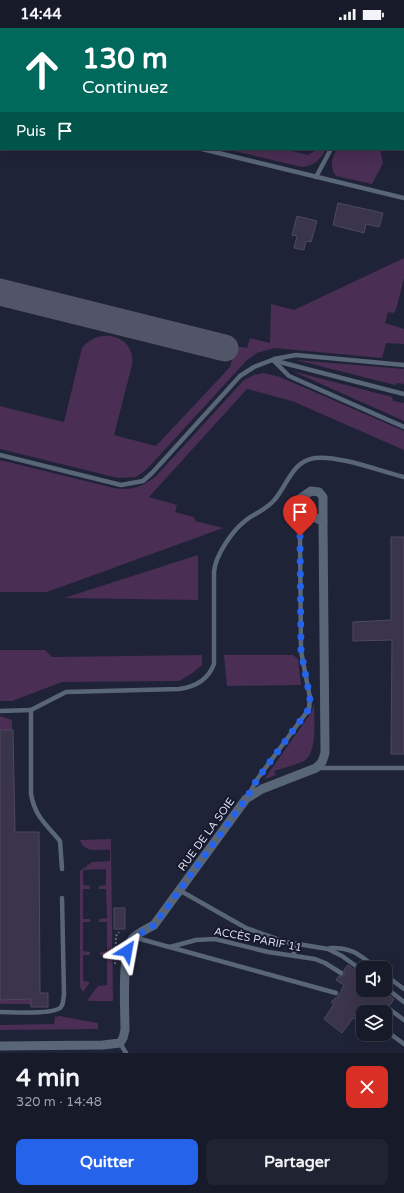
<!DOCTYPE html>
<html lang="fr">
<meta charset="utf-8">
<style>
body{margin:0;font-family:"Varela Round",sans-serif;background:#202331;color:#f1f3f6;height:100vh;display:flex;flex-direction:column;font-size:15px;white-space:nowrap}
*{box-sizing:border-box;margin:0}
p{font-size:13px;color:#9ea1a8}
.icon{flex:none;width:22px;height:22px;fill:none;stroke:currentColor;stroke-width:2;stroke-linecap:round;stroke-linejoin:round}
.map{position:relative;height:1025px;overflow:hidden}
.side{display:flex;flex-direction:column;background:#171a29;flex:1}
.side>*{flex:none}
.top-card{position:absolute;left:0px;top:0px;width:404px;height:122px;box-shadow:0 4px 16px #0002,0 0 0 1px #363846;background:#00695c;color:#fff;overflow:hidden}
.fabs{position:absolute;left:356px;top:933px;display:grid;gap:8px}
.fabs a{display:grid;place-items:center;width:36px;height:36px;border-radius:8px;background:#171a29;box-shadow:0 4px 16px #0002,0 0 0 1px #363846;font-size:20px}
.pin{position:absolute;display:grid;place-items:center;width:34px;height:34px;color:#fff;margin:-41px -17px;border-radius:50% 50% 50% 0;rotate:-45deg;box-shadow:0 0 4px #0007}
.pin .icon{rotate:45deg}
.me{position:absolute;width:44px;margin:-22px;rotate:34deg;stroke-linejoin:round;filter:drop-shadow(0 0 3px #0008)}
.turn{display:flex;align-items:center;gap:14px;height:84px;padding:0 16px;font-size:18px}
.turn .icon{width:52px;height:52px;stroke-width:2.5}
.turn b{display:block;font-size:28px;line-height:34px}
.then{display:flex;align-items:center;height:38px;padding:0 16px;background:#0003;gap:8px;font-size:15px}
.round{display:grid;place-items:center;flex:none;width:42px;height:42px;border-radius:8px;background:#202331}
.summary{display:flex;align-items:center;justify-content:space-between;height:68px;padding:0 16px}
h1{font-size:24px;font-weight:700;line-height:30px}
.button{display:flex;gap:8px;margin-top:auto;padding:8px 16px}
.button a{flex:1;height:46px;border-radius:8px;background:#2563eb;color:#fff;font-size:16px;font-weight:700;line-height:46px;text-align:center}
.button a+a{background:#202331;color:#f1f3f6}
.status{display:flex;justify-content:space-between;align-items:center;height:28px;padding:0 20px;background:#171a29;direction:ltr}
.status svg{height:11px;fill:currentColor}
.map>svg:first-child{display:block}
</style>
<div class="status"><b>14:44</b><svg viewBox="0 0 49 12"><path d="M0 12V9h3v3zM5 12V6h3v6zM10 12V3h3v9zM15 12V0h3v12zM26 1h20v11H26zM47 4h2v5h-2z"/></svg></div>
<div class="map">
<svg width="404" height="1025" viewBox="0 0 404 1025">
<rect width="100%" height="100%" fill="#1f2337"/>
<g fill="#4a2e54">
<path d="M226,121h57l25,6 10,-6h8c-5,10 -12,17 -24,18z"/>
<path d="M337,121h43l3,14 -11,21 -36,-8c-7,-9 -4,-18 1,-27z"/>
<path d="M404,230v20l-8,32 -3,3 -5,-1 -3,11 19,6v15l-18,-1 -4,15 -108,-10 -17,5 -11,8 -99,108 -11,8 -18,1 -118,-29v-43l64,16 18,-74c17,-22 54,-13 50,17l-18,70 42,11 74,-79 6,-21 11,2 3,-10 20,5 1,-39 23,6z"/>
<path d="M296,332l108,9v15l-6,-1 -3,2z"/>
<path d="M292,343l100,26 1,4 11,2v18z"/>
<path d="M264,345l16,4 124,54v19l-112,-49 -45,-12 -98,108 28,8 -2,7 19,5 1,4 28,7 -176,64h-47v-132l114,28c17,3 30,-1 43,-13l87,-95 10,-5z"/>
<path d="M198,527v45l-134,-2z"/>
<path d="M0,622h45l7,7 150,-2v10l-11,9 -12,7 -117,1 -50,19h-12z"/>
<path d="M224,627h69l5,4 3,26 -74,1z"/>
<path d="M314,676c0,13 4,49 -10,57 -9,4 -20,7 -30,10l2,4 -11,4v-1l46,-65z"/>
<path d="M0,688l12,4v10h-12z"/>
<path d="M111,811l2,162h-24l-1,-2 10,-13 9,-1v-30h-7v-3l7,-1v-29h-8v-3l8,-1 -1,-29h-7v-3l7,-1v-16l-23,1v15l7,1v3h-7v30h7v3h-7v29l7,1v3h-7v26l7,1 -7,10 -3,-5v-116l12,-9 18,-1v-11c-13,-1 -25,4 -30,-10z"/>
<path d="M31,971v7l-2,-2h-29v-4z"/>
<path d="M59,988l39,7v6l-98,1v-5l54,-1 1,-7z"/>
</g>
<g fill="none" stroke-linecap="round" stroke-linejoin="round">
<path stroke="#515567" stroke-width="27" d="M0,264l225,56"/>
</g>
<g fill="#3a354b" stroke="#4e4860">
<path d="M338,175l45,10 -4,14 -13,-3 -2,9 -31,-8z"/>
<path d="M297,188l20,5 -6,21 -5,-1 -2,9 -10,-2 3,-12 -5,-1z"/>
<path d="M391,509h13v217h-13l1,-114 -39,1v-19l38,-2z"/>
<path d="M0,702h13l2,102h24l1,161h8v14h-17v-8l-31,1z"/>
<rect x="114" y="880" width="11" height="21"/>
<path d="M348,937l15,11v14h19l12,9 -4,6 -5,1v6h-22v13l-10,-7 -11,15 -18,-14 10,-15 -3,-2 8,-7 5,-10 -8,-5 3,-4 5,-1v-5z"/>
</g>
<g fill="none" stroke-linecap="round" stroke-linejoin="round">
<path stroke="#636779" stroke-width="2" stroke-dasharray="2 2" stroke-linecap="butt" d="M115,936l1,-28 3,-4"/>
<g stroke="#586678" stroke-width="4.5">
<path d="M392,1l1,-1"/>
<path d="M0,67h1"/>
<path d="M202,121l202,49"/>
<path d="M316,149l15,-28"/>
<path d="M274,331l22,-4 108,10"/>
<path d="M274,333l15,15 115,51"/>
<path d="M0,427l121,30 22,-4 9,-8 88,-97 14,-9 18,-7 132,34"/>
<path d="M0,683l31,-1"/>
<path d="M316,740h88"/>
<path d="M249,766l9,-16 51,-69 1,-11 -9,-47 -1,-115"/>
<path d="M62,841l-2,-28c-14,-17 -25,-24 -29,-47v-84l35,-18 113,-3c16,-2 29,-9 35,-25v-92c1,-16 18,-41 31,-51 10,-8 23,-12 31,-23 12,-15 17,-37 39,-40 23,-3 65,13 89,19"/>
<path d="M179,862l67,38 40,14 42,7 14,7 21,15"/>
<path d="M133,909l203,56"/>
<path d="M170,919l26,-7 19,-1 53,13 47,7 10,4 16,10"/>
<path d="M330,920c22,-1 30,7 46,20"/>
<path d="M293,927l5,-11"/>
<path d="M385,947l19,14"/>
<path d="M385,959l19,15"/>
<path d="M388,980l16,12"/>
<path d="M0,984c12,0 55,3 61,-5 3,-4 2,-8 3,-12l-2,-97"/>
<path d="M385,1002l19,14"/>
<path d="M120,1015l6,10"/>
</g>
<g stroke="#586678" stroke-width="9">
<path d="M311,463l8,1 4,5v24l-15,-6 -6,-5 -1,-12z"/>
<path d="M0,1018l103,-1 17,-2 3,-5 2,-8c0,-19 -4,-80 8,-92 5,-5 14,-9 21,-13l92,-126 16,-10 54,-21 6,-6 3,-9 -2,-232"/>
</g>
</g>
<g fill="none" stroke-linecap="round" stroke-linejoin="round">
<path stroke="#2563eb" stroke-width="7" stroke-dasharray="0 12.6" d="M127,923l6,-13 21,-13 92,-126 12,-21 51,-69 1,-11 -9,-47 -1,-115"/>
</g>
<g text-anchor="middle" stroke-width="4" stroke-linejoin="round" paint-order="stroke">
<g font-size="11" fill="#d9ddeb" stroke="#16192d">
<text transform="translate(206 806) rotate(-54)" y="4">RUE DE LA SOIE</text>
<text transform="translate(258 911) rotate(11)" y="4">ACCÈS PARIF 11</text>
</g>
</g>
</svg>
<div class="fabs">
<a><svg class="icon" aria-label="sound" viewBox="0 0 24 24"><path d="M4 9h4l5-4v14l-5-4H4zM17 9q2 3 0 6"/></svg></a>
<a><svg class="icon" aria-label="layers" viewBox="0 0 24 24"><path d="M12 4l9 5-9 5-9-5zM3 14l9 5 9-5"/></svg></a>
</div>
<div class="pin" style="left:300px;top:508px;background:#d93025"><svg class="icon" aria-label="arrive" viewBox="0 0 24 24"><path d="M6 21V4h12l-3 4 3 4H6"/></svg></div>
<svg class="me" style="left:127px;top:923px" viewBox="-20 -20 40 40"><path d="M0-17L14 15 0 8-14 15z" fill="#2563eb" stroke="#fff" stroke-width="4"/></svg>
<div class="top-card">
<div class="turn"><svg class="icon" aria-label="ahead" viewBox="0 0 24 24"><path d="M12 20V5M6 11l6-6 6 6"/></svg><div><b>130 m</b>Continuez</div></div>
<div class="then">Puis<svg class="icon" aria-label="arrive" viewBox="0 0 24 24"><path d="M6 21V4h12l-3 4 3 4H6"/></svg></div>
</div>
</div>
<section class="side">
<div class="summary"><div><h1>4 min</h1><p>320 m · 14:48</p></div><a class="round" style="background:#d93025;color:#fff"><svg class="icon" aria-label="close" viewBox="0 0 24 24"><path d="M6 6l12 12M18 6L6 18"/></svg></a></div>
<div class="button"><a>Quitter</a><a>Partager</a></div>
</section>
